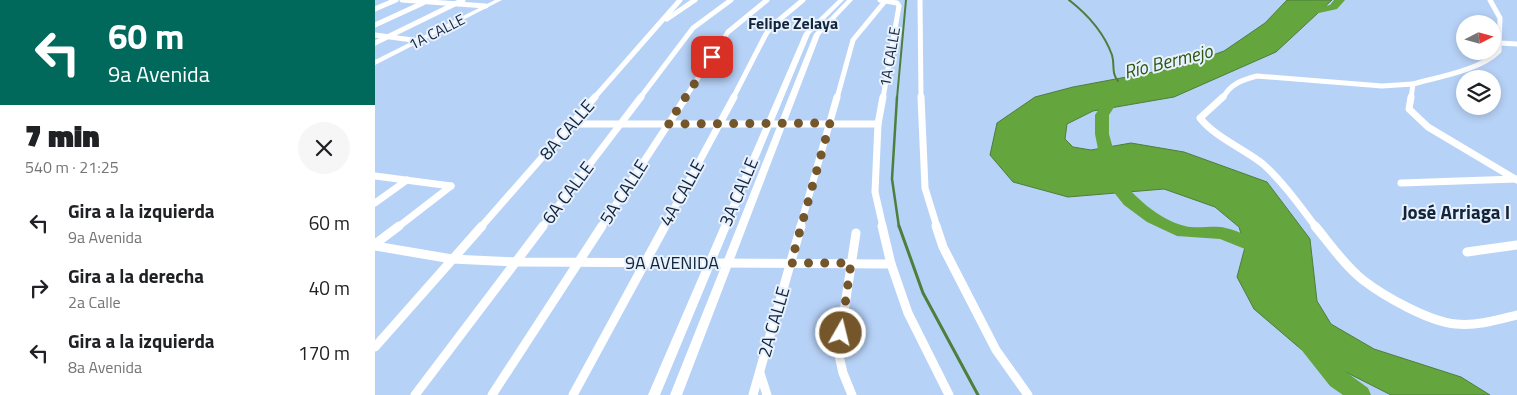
<!DOCTYPE html>
<html lang="es">
<meta charset="utf-8">
<style>
body{margin:0;font-family:"Titillium Web",sans-serif;background:#f6f6f6;color:#202124;height:100vh;display:flex;flex-direction:column;font-size:19px;white-space:nowrap}
*{box-sizing:border-box;margin:0}
p{font-size:16px;color:#757577}
.icon{flex:none;width:28px;height:28px;fill:none;stroke:currentColor;stroke-width:2;stroke-linecap:round;stroke-linejoin:round}
.map{position:relative;flex:1;overflow:hidden}
.side{display:flex;flex-direction:column;background:#fff;width:375px}
.side>*{flex:none}
.top-card{background:#00695c;color:#fff;overflow:hidden}
.needle{width:32px;rotate:84deg}
.fabs{position:absolute;left:1081px;top:15px;display:grid;gap:10px}
.fabs a{display:grid;place-items:center;width:45px;height:45px;border-radius:50%;background:#fff;box-shadow:0 2px 8px #0003;font-size:25px}
.pin{position:absolute;display:grid;place-items:center;width:42px;height:42px;color:#fff;margin:-21px;border-radius:10px;box-shadow:0 2px 8px #0006}
.me{position:absolute;width:55px;margin:-28px;rotate:8deg;stroke-linejoin:round;filter:drop-shadow(0 0 4px #0008)}
.turn{display:flex;align-items:center;gap:18px;height:105px;padding:0 25px;font-size:22px}
.turn .icon{width:65px;height:65px;stroke-width:2.5}
.turn b{display:block;font-size:35px;line-height:42px}
.round{display:grid;place-items:center;flex:none;width:52px;height:52px;border-radius:26px;background:#f6f6f6}
.overview{display:flex;align-items:center;justify-content:space-between;height:85px;padding:0 25px}
h1{font-size:30px;font-weight:800;line-height:38px}
ul{padding:0;list-style:none}
li{display:flex;align-items:center;gap:15px;height:65px;padding:0 25px}
li div{flex:1}
li b{display:block;font-size:19px}
li em{font-style:normal}
main{display:flex;flex:1;min-height:0}
.map>svg:first-child{display:block}
</style>
<main>
<section class="side">
<div class="top-card">
<div class="turn"><svg class="icon" aria-label="left" viewBox="0 0 24 24"><path d="M17 20v-9H6M10 6l-5 5 5 5"/></svg><div><b>60 m</b>9a Avenida</div></div>
</div>
<div class="overview"><div><h1>7 min</h1><p>540 m · 21:25</p></div><a class="round"><svg class="icon" aria-label="close" viewBox="0 0 24 24"><path d="M6 6l12 12M18 6L6 18"/></svg></a></div>
<ul>
<li><svg class="icon" aria-label="left" viewBox="0 0 24 24"><path d="M17 20v-9H6M10 6l-5 5 5 5"/></svg><div><b>Gira a la izquierda</b><p>9a Avenida</p></div><em>60 m</em></li>
<li><svg class="icon" aria-label="right" viewBox="0 0 24 24"><path d="M7 20v-9h11M14 6l5 5-5 5"/></svg><div><b>Gira a la derecha</b><p>2a Calle</p></div><em>40 m</em></li>
<li><svg class="icon" aria-label="left" viewBox="0 0 24 24"><path d="M17 20v-9H6M10 6l-5 5 5 5"/></svg><div><b>Gira a la izquierda</b><p>8a Avenida</p></div><em>170 m</em></li>
</ul>
</section>
<div class="map">
<svg width="1142" height="395" viewBox="0 0 1142 395">
<rect width="100%" height="100%" fill="#b7d2f7"/>
<path fill="#64a53d" stroke="#4c7f3c" d="M912,0h45l-56,52 -102,45 -81,14 -26,13 -2,15 8,8 18,3 40,-7 53,9 83,30 43,57 7,62 14,23 43,25 87,28 29,18h-99l-89,-45 -48,-41 -17,-32 8,-30 -6,-20 -24,-20 -51,-18 -96,8 -55,-15 -23,-27 7,-32 38,-26 38,-10 107,-20 44,-16 41,-28z"/>
<g fill="none" stroke-linecap="round" stroke-linejoin="round">
<g stroke="#4c7f3c" stroke-width="2">
<path d="M694,0c18,14 35,33 43,55 3,10 -1,18 6,26"/>
<path d="M522,98l9,-98"/>
</g>
<path stroke="#4c7f3c" stroke-width="2.5" d="M522,97l-5,82 7,48"/>
<path stroke="#4c7f3c" stroke-width="3" d="M524,226l24,67 55,102"/>
<g fill="#64a53d" fill-rule="evenodd">
<path d="M959,0h11l-8,9 -36,8 -5,-3 1,-2 33,-7z"/>
<path d="M745,90l6,4 -6,4 -11,17v19l7,25v15c18,22 41,45 69,52 11,3 24,0 35,1 13,1 43,14 50,25l-3,4 -6,2 -6,-2 -10,-7 -25,-10 -43,-3 -30,-14 -23,-17 -24,-30v-16l-5,-25v-19l15,-23z"/>
<path d="M931,335l7,2 33,35 22,16 3,7h-28l-13,-9 -34,-43 3,-6z"/>
</g>
<g stroke="#fff" stroke-width="5">
<path d="M27,0l84,6"/>
<path d="M505,0l17,3 2,3 -16,92"/>
<path d="M545,0l1,98"/>
<path d="M0,9l21,-9"/>
<path d="M292,19l28,-19"/>
<path d="M0,25l48,-22"/>
<path d="M0,35l45,6"/>
<path d="M0,43l88,-43"/>
<path d="M1125,43l17,1"/>
<path d="M219,98l86,-98"/>
<path d="M265,98l53,-70 38,-28"/>
<path d="M310,98l43,-66 39,-32"/>
<path d="M358,98l33,-64 7,-9 30,-25"/>
<path d="M462,98l16,-58 33,-40"/>
<path d="M848,98c7,-14 19,-18 34,-22l125,10 31,-2"/>
<path d="M1036,98l2,-14c25,-7 68,-14 86,-33l1,-33 -10,-18"/>
</g>
<g stroke="#fff" stroke-width="7">
<path d="M546,97l4,91 12,39"/>
<path d="M848,97l-23,21c16,20 43,30 63,46 20,18 37,42 53,63"/>
<path d="M1036,97l-2,12 19,18 89,53"/>
<path d="M198,124h305"/>
<path d="M0,176l76,10"/>
<path d="M1026,183l115,-4"/>
<path d="M0,203l32,-23"/>
<path d="M23,227l53,-41"/>
<path d="M106,227l114,-130"/>
<path d="M167,227l99,-130"/>
<path d="M226,227l85,-130"/>
<path d="M289,227l70,-130"/>
<path d="M425,227l37,-130"/>
<path d="M508,227l-8,-35 3,-68 5,-27"/>
</g>
<g stroke="#fff" stroke-width="9">
<path d="M507,226l9,38 17,49 41,82"/>
<path d="M561,226l7,21 53,103 32,45"/>
<path d="M940,226c15,18 30,40 48,54 22,17 67,42 93,44 21,2 41,-4 61,-9"/>
<path d="M0,244l24,-18"/>
<path d="M0,246l77,13 64,3 375,2"/>
<path d="M1092,252l50,-7"/>
<path d="M0,347l107,-121"/>
<path d="M385,373l7,22"/>
<path d="M40,395l128,-169"/>
<path d="M117,395l110,-169"/>
<path d="M198,395l92,-169"/>
<path d="M378,395l48,-169"/>
<path d="M477,395l-9,-22 -5,-22 18,-118"/>
</g>
<g fill="#fff" fill-rule="evenodd">
<path d="M120,0h7l-127,65v-5z"/>
<path d="M463,0h6l-34,34 -150,361h-12l156,-362z"/>
<path d="M472,0h6l-33,35 -138,360h-12l144,-361z"/>
</g>
</g>
<g fill="none" stroke-linecap="round" stroke-linejoin="round">
<path stroke="#74562a" stroke-width="9" stroke-dasharray="0 16.2" d="M337,57l-44,67 162,-1 -39,140h60l-10,70"/>
</g>
<g text-anchor="middle" stroke-width="4" stroke-linejoin="round" paint-order="stroke">
<g font-size="15" fill="#13253b" stroke="#e8f1fe">
<text transform="translate(62 32) rotate(-27)" y="5">1A CALLE</text>
<text transform="translate(515 57) rotate(-80)" y="5">1A CALLE</text>
</g>
<g font-size="16" font-weight="bold" fill="#13253b" stroke="#e8f1fe">
<text x="418" y="29">Felipe Zelaya</text>
</g>
<g font-size="18" fill="#13253b" stroke="#e8f1fe">
<text transform="translate(192 130) rotate(-49)" y="6">8A CALLE</text>
<text transform="translate(249 192) rotate(-57)" y="6">5A CALLE</text>
<text transform="translate(364 192) rotate(-67)" y="6">3A CALLE</text>
<text transform="translate(193 193) rotate(-53)" y="6">6A CALLE</text>
<text transform="translate(307 193) rotate(-61)" y="6">4A CALLE</text>
<text x="297" y="269">9A AVENIDA</text>
<text transform="translate(399 322) rotate(-74)" y="6">2A CALLE</text>
</g>
<g font-size="19" font-style="italic" fill="#2e5912" stroke="#e8f1fe">
<text transform="translate(793 61) rotate(-14)" y="7">Río Bermejo</text>
</g>
<g font-size="19" font-weight="bold" fill="#13253b" stroke="#e8f1fe">
<text x="1081" y="219">José Arriaga I</text>
</g>
</g>
</svg>
<div class="fabs">
<a><svg class="needle" viewBox="-14 -14 28 28"><path d="M0-13l5 13h-10z" fill="#e53935"/><path d="M0 13l5-13h-10z" fill="#757577"/></svg></a>
<a><svg class="icon" aria-label="layers" viewBox="0 0 24 24"><path d="M12 4l9 5-9 5-9-5zM3 14l9 5 9-5"/></svg></a>
</div>
<div class="pin" style="left:337px;top:57px;background:#d93025"><svg class="icon" aria-label="arrive" viewBox="0 0 24 24"><path d="M6 21V4h12l-3 4 3 4H6"/></svg></div>
<svg class="me" style="left:466px;top:333px" viewBox="-20 -20 40 40"><circle r="17" fill="#74562a" stroke="#fff" stroke-width="3"/><path d="M0-11L8 9 0 5-8 9z" fill="#fff"/></svg>
</div>
</main>
